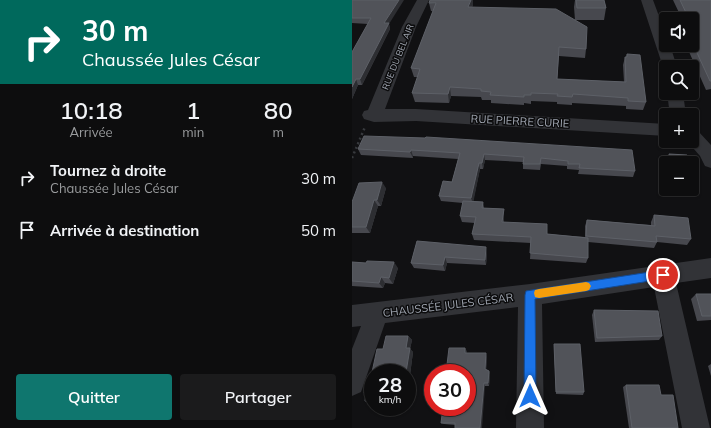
<!DOCTYPE html>
<html lang="fr">
<meta charset="utf-8">
<style>
body{margin:0;font-family:Mulish,sans-serif;background:#1b1b1c;color:#f1f3f6;height:100vh;display:flex;flex-direction:column;font-size:15px;white-space:nowrap}
*{box-sizing:border-box;margin:0}
p{font-size:13px;color:#9a9c9e}
.icon{flex:none;width:22px;height:22px;fill:none;stroke:currentColor;stroke-width:2;stroke-linecap:round;stroke-linejoin:round}
.map{position:relative;flex:1;overflow:hidden}
.side{display:flex;flex-direction:column;background:#0d0d0e;width:352px}
.side>*{flex:none}
.guide{background:#00695c;color:#fff;overflow:hidden}
.tools{position:absolute;left:307px;top:12px;display:grid;gap:8px}
.tools a{display:grid;place-items:center;width:40px;height:40px;border-radius:4px;background:#0d0d0e;box-shadow:0 1px 3px #0004,0 0 0 1px #2d2d2e;font-size:20px}
.speed{position:absolute;left:12px;top:364px;display:flex;gap:8px;font-size:20px;font-weight:700;text-align:center}
.speed>*{display:grid;place-content:center;width:52px;height:52px;border-radius:50%;background:#0d0d0e;box-shadow:0 1px 3px #0004,0 0 0 1px #2d2d2e;line-height:1}
.speed small{font-size:10px;font-weight:400}
.speed .limit{border:6px solid #d22;background:#fff;color:#111}
.pin{position:absolute;display:grid;place-items:center;width:34px;height:34px;color:#fff;margin:-17px;border:2px solid #fff;border-radius:50%;box-shadow:0 1px 4px #0007}
.me{position:absolute;width:44px;margin:-22px;rotate:0deg;stroke-linejoin:round;filter:drop-shadow(0 0 3px #0008)}
.turn{display:flex;align-items:center;gap:14px;height:84px;padding:0 16px;font-size:18px}
.turn .icon{width:52px;height:52px;stroke-width:2.5}
.turn b{display:block;font-size:28px;line-height:34px}
.eta{display:flex;justify-content:space-evenly;align-items:center;height:68px;text-align:center}
.eta b{font-size:24px;font-weight:600;line-height:28px}
.button{display:flex;gap:8px;margin-top:auto;padding:8px 16px}
.button a{flex:1;height:46px;border-radius:4px;background:#0f766e;color:#fff;font-size:16px;font-weight:600;line-height:46px;text-align:center}
.button a+a{background:#1b1b1c;color:#f1f3f6}
ul{padding:0;list-style:none}
li{display:flex;align-items:center;gap:12px;height:52px;padding:0 16px}
li div{flex:1}
li b{display:block;font-size:15px}
li em{font-style:normal}
main{display:flex;flex:1;min-height:0}
.map>svg:first-child{display:block}
</style>
<main>
<section class="side">
<div class="guide">
<div class="turn"><svg class="icon" aria-label="right" viewBox="0 0 24 24"><path d="M7 20v-9h11M14 6l5 5-5 5"/></svg><div><b>30 m</b>Chaussée Jules César</div></div>
</div>
<div class="eta">
<div><b>10:18</b><p>Arrivée</p></div>
<div><b>1</b><p>min</p></div>
<div><b>80</b><p>m</p></div>
</div>
<ul>
<li><svg class="icon" aria-label="right" viewBox="0 0 24 24"><path d="M7 20v-9h11M14 6l5 5-5 5"/></svg><div><b>Tournez à droite</b><p>Chaussée Jules César</p></div><em>30 m</em></li>
<li><svg class="icon" aria-label="arrive" viewBox="0 0 24 24"><path d="M6 21V4h12l-3 4 3 4H6"/></svg><div><b>Arrivée à destination</b></div><em>50 m</em></li>
</ul>
<div class="button"><a>Quitter</a><a>Partager</a></div>
</section>
<div class="map">
<svg width="359" height="428" viewBox="0 0 359 428">
<rect width="100%" height="100%" fill="#111113"/>
<g fill="none" stroke-linecap="round" stroke-linejoin="round">
<path stroke="#383a3e" stroke-width="2.5" stroke-dasharray="2 3" stroke-linecap="butt" d="M0,158l13,-31"/>
<g fill="#323337" fill-rule="evenodd">
<path d="M65,0h12l-13,27 -31,82h31l250,15v12l-250,-15 -42,1 -10,-3 -2,-4 2,-4 4,-1 34,-83z"/>
<path d="M289,0h12l13,35v10h4l7,22h-11v4l-3,-4z"/>
<path d="M315,93h16l3,22h-16z"/>
<path d="M340,129l6,2 13,14v23l-6,-2 -5,-10 -13,-15h5z"/>
<path d="M359,258v20l-35,5 34,145h-28l-28,-141 -112,17 2,124h-28l2,-121 -133,16 -24,69 -9,4v-47l9,-23 -9,1v-22l178,-21z"/>
</g>
</g>
<g fill="#47484e">
<path d="M0,0l37,24 1,5 -28,56h-4l-6,14v-47l16,-28 -16,-1z"/>
<path d="M223,0h29l2,8 -2,12h-29l-1,-13z"/>
<path d="M321,0h38v89l-5,1 -20,-45h6v-26h-10z"/>
<path d="M77,3l44,2 -1,2 114,42 -1,9 -26,-2 -2,23 67,3 -1,-17 2,-8h1l1,-3 19,48 -3,8 -17,-1v-3l-54,-3v2l-15,-1v-2l-26,-1v3l-7,-1v2l-33,-2v-3h-9l-1,-3 -30,-1 -2,7 -34,-1 -3,-9 6,-16h-4l-3,-9 22,-57h-2z"/>
<path d="M73,138l210,33 -2,6 -55,-3 1,-4 -12,-1v-3l-26,-2 -1,6 -17,-1v-7l-38,-2 -2,9h-3l-7,32 10,1 1,6 20,1v13l43,12 38,3v-11l2,-6 64,5v-3l3,-7 37,24 -4,6 -30,-3 -3,6 -66,-6v16l-2,5 -56,-4 1,-16 -57,-3 -2,-6 3,-11 -13,-1 -2,-6 3,-13 -22,-2 -2,-5 13,-14 6,-23 -45,-3v2l-52,-3 -3,-6z"/>
<path d="M317,154l19,9h-21l-1,-2z"/>
<path d="M34,188l-5,18h-3l-8,27h-18v-31z"/>
<path d="M65,241l70,12 -1,12 -39,-2 -2,8 -31,-3 -3,-5z"/>
<path d="M0,262l46,6 -5,16 -8,-1 -2,5 -31,-2z"/>
<path d="M344,294h15v27v-1l-14,1 -6,-22z"/>
<path d="M242,310l68,26 -3,4 -64,2 -3,-27z"/>
<path d="M56,336l4,4 -2,9 3,3 -3,23h-3v-2h-34v30h-3l-5,-2 1,-7 -2,-1 19,-44z"/>
<path d="M202,344l30,48 -1,3 -27,-1 -2,-46z"/>
<path d="M113,348l2,4v1l20,4 -1,13 3,1 1,3 -1,12h-4l-30,39 -11,-1 -3,-1 26,-16z"/>
<path d="M359,364v12l-3,-10z"/>
<path d="M274,385l35,10 17,33h-49l-6,-41z"/>
</g>
<g fill="#2d2e32">
<path d="M47,0h5l-15,24 1,5 -28,56 -2,-6 24,-56z"/>
<path d="M119,0h2v5l-4,10 -1,-8z"/>
<path d="M4,79l2,6 -6,14v-12z"/>
<path d="M98,87l1,9 -2,7 -1,-9z"/>
<path d="M59,150l2,6v2l-3,-6z"/>
<path d="M132,154l1,6 -2,9 -1,-6z"/>
<path d="M127,163l1,6 -7,35 -2,-6z"/>
<path d="M30,182l4,6 -5,18 -4,-6z"/>
<path d="M22,200l4,6 -8,27 -4,-6z"/>
<path d="M152,209v6l-1,13 -1,-6z"/>
<path d="M134,247l1,6 -1,12 -1,-5z"/>
<path d="M93,257l2,6 -2,8 -2,-6z"/>
<path d="M42,262l4,6 -5,16 -4,-6z"/>
<path d="M29,277l4,6 -2,5 -4,-5z"/>
<path d="M56,336l4,4 -2,9 3,3 -3,23 -4,-3v-24z"/>
<path d="M113,348l2,4 -1,5 -1,-4z"/>
<path d="M134,353l1,4 -1,15 -1,-3z"/>
<path d="M137,371l1,3 -1,12 -1,-3z"/>
<path d="M132,383l1,3 -3,42h-2z"/>
</g>
<g fill="#515359" stroke="#5d6067">
<path d="M0,0h47l-15,23h5l-29,56h-4l-4,8v-35l19,-34h-19z"/>
<path d="M78,0h41l-3,7 88,2 31,18 -1,22 -27,-2 -2,32 69,3 -1,-25h2v-3l13,1 6,47 -18,-1v-3l-55,-4 -1,3 -15,-1 1,-2 -27,-1v2h-7v2l-34,-2 1,-3 -10,-1v-2l-31,-2 -2,7 -36,-1 8,-24 -9,-1 25,-65h-7z"/>
<path d="M224,0h28l2,8h-29z"/>
<path d="M328,0h31v81h-1l-18,-39v-23h-3z"/>
<path d="M12,136l61,2 1,-1 206,13 3,21 -56,-3 1,-4h-12v-3l-27,-3 -1,6h-17l1,-7 -40,-3 -2,9h-3l-8,35 -32,-2 4,-15 9,1 8,-29 -49,-3 -1,2 -52,-3z"/>
<path d="M317,154l18,1 1,8h-17z"/>
<path d="M30,182l-5,18h-3l-8,27h-14v-25l7,-19z"/>
<path d="M111,201l20,1 -1,6 22,1 -2,13 45,2v10l41,4v20l-58,-5 1,-16 -59,-3 4,-17 -16,-1z"/>
<path d="M302,215l34,3 3,21 -35,-3 1,6 -71,-6 1,-16 68,6z"/>
<path d="M65,241l69,6 -1,13 -40,-3 -2,8 -32,-2z"/>
<path d="M15,261l27,1 -5,16 -8,-1 -2,6 -27,-2v-19l14,1z"/>
<path d="M344,294h15v22h-9z"/>
<path d="M242,310l64,1 4,25 -65,2z"/>
<path d="M34,336h22l-2,12h4l-4,24h-4v1h-29v28h-8l1,-8h-2l4,-16h3l6,-28h6z"/>
<path d="M202,344h26l4,48h-28z"/>
<path d="M97,348h16v5h21l-1,16 4,2 -1,12h-4l-4,45h-25v-5h-14l2,-16h24v-34h-21z"/>
<path d="M274,385h33l2,10h12l5,33h-46z"/>
</g>
<path fill="#1a73e8" stroke="#114b97" d="M311,270l4,2 1,3 -1,3 -4,1 -128,20 1,97 -1,4 -5,2 -4,-2 -2,-4 1,-101 1,-4z"/>
<path fill="#f59e0b" d="M234,282l3,1 2,3 -2,4 -3,1 -47,7 -4,-1 -1,-4 1,-3 4,-1z"/>
<g text-anchor="middle" stroke-width="3" stroke-linejoin="round" paint-order="stroke">
<g font-size="9" fill="#a2a8b3" stroke="#0c0c0d">
<text transform="translate(46 57) rotate(-68)" y="3">RUE DU BEL AIR</text>
</g>
<g font-size="11" fill="#a2a8b3" stroke="#0c0c0d">
<text transform="translate(168 121) rotate(3)" y="4">RUE PIERRE CURIE</text>
<text transform="translate(96 305) rotate(-7)" y="4">CHAUSSÉE JULES CÉSAR</text>
</g>
</g>
</svg>
<div class="tools">
<a><svg class="icon" aria-label="sound" viewBox="0 0 24 24"><path d="M4 9h4l5-4v14l-5-4H4zM17 9q2 3 0 6"/></svg></a>
<a><svg class="icon" aria-label="search" viewBox="0 0 24 24"><circle cx="10" cy="10" r="6"/><path d="M15 15l6 6"/></svg></a>
<a>+</a>
<a>−</a>
</div>
<div class="speed"><div>28<small>km/h</small></div><div class="limit">30</div></div>
<div class="pin" style="left:311px;top:275px;background:#d93025"><svg class="icon" aria-label="arrive" viewBox="0 0 24 24"><path d="M6 21V4h12l-3 4 3 4H6"/></svg></div>
<svg class="me" style="left:178px;top:396px" viewBox="-20 -20 40 40"><path d="M0-17L14 15 0 8-14 15z" fill="#1a73e8" stroke="#fff" stroke-width="4"/></svg>
</div>
</main>
